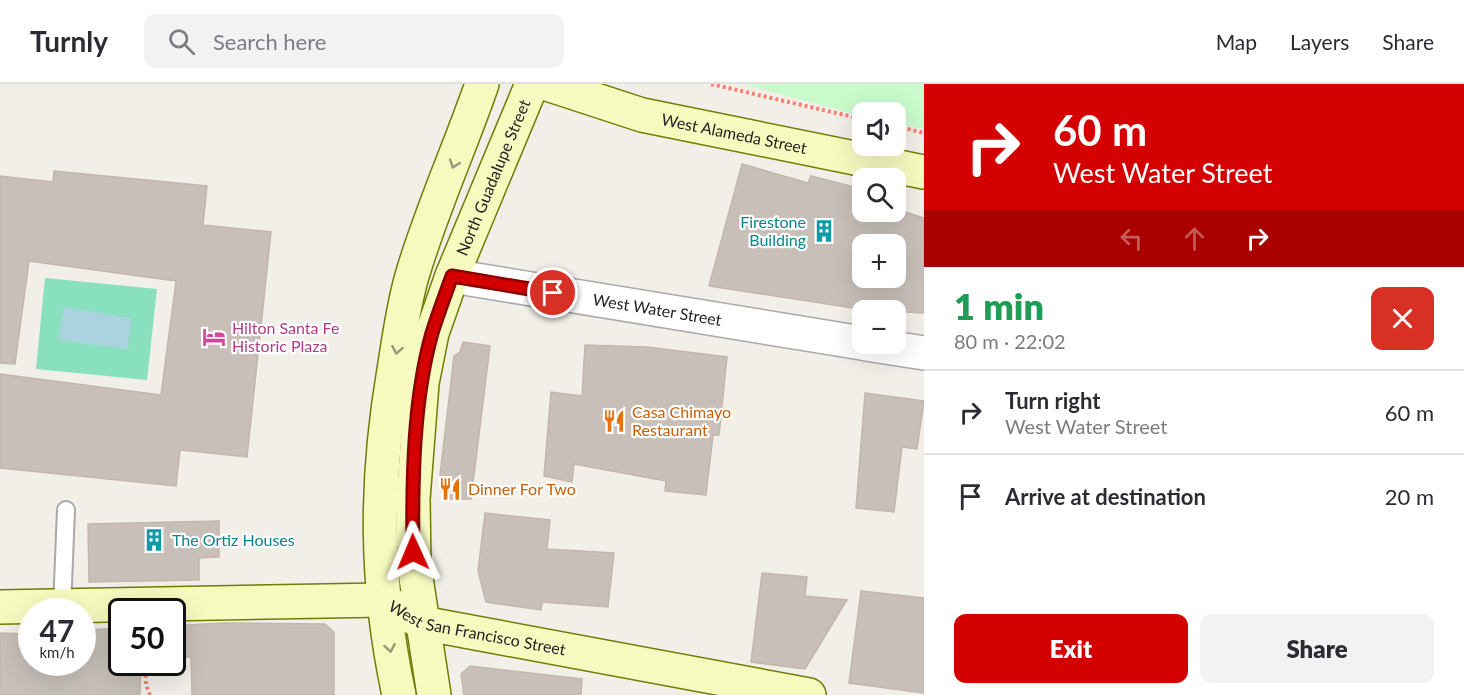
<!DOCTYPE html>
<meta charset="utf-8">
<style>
body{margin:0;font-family:Lato,sans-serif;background:#f2f2f3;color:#2b2b33;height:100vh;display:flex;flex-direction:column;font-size:22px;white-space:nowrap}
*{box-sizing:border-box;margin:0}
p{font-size:20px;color:#7c7c81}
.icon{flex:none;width:33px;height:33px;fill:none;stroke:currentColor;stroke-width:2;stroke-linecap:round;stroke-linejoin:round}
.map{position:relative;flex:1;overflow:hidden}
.drawer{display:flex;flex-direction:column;background:#fff;width:540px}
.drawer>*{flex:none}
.top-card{background:#d40000;color:#fff;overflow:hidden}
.tools{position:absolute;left:852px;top:18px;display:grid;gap:12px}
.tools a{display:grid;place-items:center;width:54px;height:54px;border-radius:12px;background:#fff;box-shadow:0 6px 24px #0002;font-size:30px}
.speed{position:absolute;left:18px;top:514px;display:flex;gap:12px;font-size:30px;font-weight:700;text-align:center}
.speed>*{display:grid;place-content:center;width:78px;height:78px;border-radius:50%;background:#fff;box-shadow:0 6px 24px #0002;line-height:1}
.speed small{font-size:15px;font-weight:400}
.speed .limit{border:3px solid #111;border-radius:9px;background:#fff;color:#111}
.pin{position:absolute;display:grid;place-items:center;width:51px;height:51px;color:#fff;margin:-26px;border:3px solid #fff;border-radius:50%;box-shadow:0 2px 6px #0007}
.me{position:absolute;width:66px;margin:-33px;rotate:359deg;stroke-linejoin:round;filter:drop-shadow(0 0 4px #0008)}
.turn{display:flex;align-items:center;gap:21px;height:126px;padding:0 30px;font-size:27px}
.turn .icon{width:78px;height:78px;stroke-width:2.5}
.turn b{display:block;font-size:42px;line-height:51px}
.lanes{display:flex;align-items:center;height:57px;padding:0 30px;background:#0003;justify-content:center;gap:30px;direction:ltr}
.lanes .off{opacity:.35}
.round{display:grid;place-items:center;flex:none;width:63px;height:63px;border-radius:12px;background:#f2f2f3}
.overview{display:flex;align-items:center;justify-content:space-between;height:102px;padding:0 30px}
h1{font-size:36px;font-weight:800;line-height:45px;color:#1e9e55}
.cta{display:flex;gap:12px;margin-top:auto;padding:12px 30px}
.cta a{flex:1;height:69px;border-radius:12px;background:#d40000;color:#fff;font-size:24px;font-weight:800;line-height:69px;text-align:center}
.cta a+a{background:#f2f2f3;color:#2b2b33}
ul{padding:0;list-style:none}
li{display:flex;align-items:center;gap:18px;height:84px;padding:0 30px;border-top:2px solid #e1e1e2}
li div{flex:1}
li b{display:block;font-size:22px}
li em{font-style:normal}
header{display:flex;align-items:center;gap:36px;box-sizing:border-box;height:84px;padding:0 30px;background:#fff;border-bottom:2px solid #e1e1e2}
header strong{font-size:28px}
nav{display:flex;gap:33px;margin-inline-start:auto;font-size:21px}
.search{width:420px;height:54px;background:#f2f2f3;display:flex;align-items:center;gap:15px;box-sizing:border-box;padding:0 21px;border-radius:12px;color:#7c7c81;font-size:22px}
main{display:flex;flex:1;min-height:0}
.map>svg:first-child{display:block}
</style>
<header>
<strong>Turnly</strong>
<div class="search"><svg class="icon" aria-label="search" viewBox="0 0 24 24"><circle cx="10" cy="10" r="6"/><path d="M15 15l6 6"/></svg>Search here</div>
<nav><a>Map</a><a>Layers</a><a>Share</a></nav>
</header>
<main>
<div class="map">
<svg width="924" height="611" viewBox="0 0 924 611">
<rect width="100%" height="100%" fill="#f2efe9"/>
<path fill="#c8facc" d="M742,0h182v45l-28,-6v-11h-34v4z"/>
<path fill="#88e0be" d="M45,194l112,11 -10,91 -111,-11z"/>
<path fill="#aad3df" d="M64,223l67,11 -3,31 -70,-9z"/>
<g fill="#c7bfb8" stroke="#c4b6ab" stroke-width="1.5" fill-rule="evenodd">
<path d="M742,80l66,19 3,-7 51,13v23l34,-3 28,9v95l-58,-3 -157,-24zM862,160h34v34h-34z"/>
<path d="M54,87l153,15 -4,39 68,7 -24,225 -67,-7 -4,36 -176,-18v-94l161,21 15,-114 -147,-20 -14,103 -15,-1v-187l53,6z"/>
<path d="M463,258l27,4 -19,153h-27l-4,-24 14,-119 6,-4z"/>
<path d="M585,261l62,2 80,10 -8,78h-6l-7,60 -41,-4 1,-10 -92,-17 -2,18 -28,-6 7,-84 31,4z"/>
<path d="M865,309l59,8 -7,48 -15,-2 -8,65 -38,-4z"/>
<path d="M485,429l65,7 -3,29 67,4 -6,54 -66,-5 -1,8 -55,-8 -8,-31z"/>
<path d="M219,437v36l-20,1v22l-110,2 -1,-58z"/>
<path d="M762,489l45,4 -2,19 42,4 -42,69 -54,-7z"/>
<path d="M861,507l63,7v95l-75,-10z"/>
<path d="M222,539l103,1 9,8v63h-142l-1,-38h-19v-31z"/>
<path d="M122,544v35h19l-1,32h-140v-62l32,1v29h57v-33z"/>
<path d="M470,582l112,13 -1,16h-117l-3,-21z"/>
</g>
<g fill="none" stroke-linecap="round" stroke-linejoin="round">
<g stroke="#a9a9a9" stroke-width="20">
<path id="lane" d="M62,524l4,-98"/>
</g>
<g stroke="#a9a9a9" stroke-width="36">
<g id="street">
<path id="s1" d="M452,192l410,67"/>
<path d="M866,260l58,9"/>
</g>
</g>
<g stroke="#707d05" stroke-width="36">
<g id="secondary">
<path id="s2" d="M547,0l95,31 282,57"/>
<path id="s3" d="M0,523l383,-7 39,23 387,72"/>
<path d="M399,611c-24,-112 -24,-213 -5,-325 5,-31 9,-63 18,-94 19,-65 48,-128 70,-192"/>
<path id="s4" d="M434,611l-20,-130 -1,-66 9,-116 10,-50 20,-57 80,-192"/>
</g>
</g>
<g stroke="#fa8072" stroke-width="4" stroke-dasharray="3 3" stroke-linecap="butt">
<path d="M711,0l151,35"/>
<path d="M896,42l28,7"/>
<path d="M145,579l1,22 4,10"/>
</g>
<use href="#lane" stroke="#fff" stroke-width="16"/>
<use href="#street" stroke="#fff" stroke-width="33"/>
<use href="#secondary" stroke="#f7fabf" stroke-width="33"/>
</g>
<defs><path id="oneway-chevron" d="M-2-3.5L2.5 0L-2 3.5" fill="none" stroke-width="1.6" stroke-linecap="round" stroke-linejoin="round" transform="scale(1.5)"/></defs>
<g stroke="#979978">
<use href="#oneway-chevron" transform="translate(454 80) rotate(110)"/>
<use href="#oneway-chevron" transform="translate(397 266) rotate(100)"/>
<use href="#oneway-chevron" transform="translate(390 564) rotate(80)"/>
</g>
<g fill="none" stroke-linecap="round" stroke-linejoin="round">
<g stroke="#8a0000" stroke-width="15">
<path id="route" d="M413,468c-1,-70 0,-152 19,-219 6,-19 13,-38 20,-57l101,17"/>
</g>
<use href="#route" stroke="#d40000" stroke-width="10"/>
</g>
<defs>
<g id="building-bare" transform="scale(1.8)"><path d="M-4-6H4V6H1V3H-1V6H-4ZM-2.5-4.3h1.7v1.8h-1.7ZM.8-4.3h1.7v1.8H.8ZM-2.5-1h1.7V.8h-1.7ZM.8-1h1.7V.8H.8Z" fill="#0f9aa8" stroke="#fff" stroke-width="2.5" paint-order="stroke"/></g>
<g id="hotel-bare" transform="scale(1.8)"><path d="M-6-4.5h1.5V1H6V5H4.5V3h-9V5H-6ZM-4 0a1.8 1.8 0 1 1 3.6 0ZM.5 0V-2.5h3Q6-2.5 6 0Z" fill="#d1479c" stroke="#fff" stroke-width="2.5" paint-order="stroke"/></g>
<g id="restaurant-bare" transform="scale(1.8)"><path d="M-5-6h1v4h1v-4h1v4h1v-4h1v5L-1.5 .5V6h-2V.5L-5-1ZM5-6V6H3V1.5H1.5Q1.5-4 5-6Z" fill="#e8710a" stroke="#fff" stroke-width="2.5" paint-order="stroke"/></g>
</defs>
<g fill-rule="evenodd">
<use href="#building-bare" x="824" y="147"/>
<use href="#hotel-bare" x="214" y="253"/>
<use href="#restaurant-bare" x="614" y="337"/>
<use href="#restaurant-bare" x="450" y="405"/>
<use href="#building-bare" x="154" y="456"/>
</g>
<g text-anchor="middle" stroke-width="4.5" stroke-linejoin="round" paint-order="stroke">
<g font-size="16" fill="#222" stroke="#fff">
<text dy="6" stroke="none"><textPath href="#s2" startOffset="194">West Alameda Street</textPath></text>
<text dy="6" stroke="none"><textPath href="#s4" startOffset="532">North Guadalupe Street</textPath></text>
<text dy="6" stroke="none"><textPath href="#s1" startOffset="208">West Water Street</textPath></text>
<text dy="6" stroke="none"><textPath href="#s3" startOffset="483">West San Francisco Street</textPath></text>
</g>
<g font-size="16" fill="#0d838f" stroke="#fff" text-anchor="end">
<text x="806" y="144">Firestone<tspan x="806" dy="18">Building</tspan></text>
<text x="172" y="462" text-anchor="start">The Ortiz Houses</text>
</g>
<g font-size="16" fill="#b23c85" stroke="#fff" text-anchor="start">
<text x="232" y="250">Hilton Santa Fe<tspan x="232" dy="18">Historic Plaza</tspan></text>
</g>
<g font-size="16" fill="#c56008" stroke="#fff" text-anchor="start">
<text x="632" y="334">Casa Chimayo<tspan x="632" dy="18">Restaurant</tspan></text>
<text x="468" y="411">Dinner For Two</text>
</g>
</g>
</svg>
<div class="tools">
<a><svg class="icon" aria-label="sound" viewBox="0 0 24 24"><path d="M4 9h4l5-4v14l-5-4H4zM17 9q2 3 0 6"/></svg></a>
<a><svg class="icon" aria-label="search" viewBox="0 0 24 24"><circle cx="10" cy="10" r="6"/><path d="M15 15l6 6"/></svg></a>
<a>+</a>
<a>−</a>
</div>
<div class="speed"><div>47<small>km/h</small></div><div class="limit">50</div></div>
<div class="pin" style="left:553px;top:209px;background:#d93025"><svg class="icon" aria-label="arrive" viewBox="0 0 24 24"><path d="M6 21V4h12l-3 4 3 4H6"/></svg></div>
<svg class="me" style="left:413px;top:468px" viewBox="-20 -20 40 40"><path d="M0-17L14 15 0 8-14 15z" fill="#d40000" stroke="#fff" stroke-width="4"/></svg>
</div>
<section class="drawer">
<div class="top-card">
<div class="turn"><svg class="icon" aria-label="right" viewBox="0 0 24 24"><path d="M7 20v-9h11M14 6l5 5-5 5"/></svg><div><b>60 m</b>West Water Street</div></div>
<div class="lanes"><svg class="icon off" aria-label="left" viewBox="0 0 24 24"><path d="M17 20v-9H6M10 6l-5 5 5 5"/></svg><svg class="icon off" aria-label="ahead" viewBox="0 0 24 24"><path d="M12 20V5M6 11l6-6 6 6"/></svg><svg class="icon" aria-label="right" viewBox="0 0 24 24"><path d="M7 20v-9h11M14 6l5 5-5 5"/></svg></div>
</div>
<div class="overview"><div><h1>1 min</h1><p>80 m · 22:02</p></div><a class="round" style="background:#d93025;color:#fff"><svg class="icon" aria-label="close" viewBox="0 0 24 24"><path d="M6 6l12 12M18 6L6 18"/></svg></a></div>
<ul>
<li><svg class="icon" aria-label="right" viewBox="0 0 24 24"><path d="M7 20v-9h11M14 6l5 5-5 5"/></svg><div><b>Turn right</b><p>West Water Street</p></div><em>60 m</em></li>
<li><svg class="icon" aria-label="arrive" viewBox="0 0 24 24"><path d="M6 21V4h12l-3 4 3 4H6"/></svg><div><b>Arrive at destination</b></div><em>20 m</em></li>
</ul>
<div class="cta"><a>Exit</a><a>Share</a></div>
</section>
</main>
